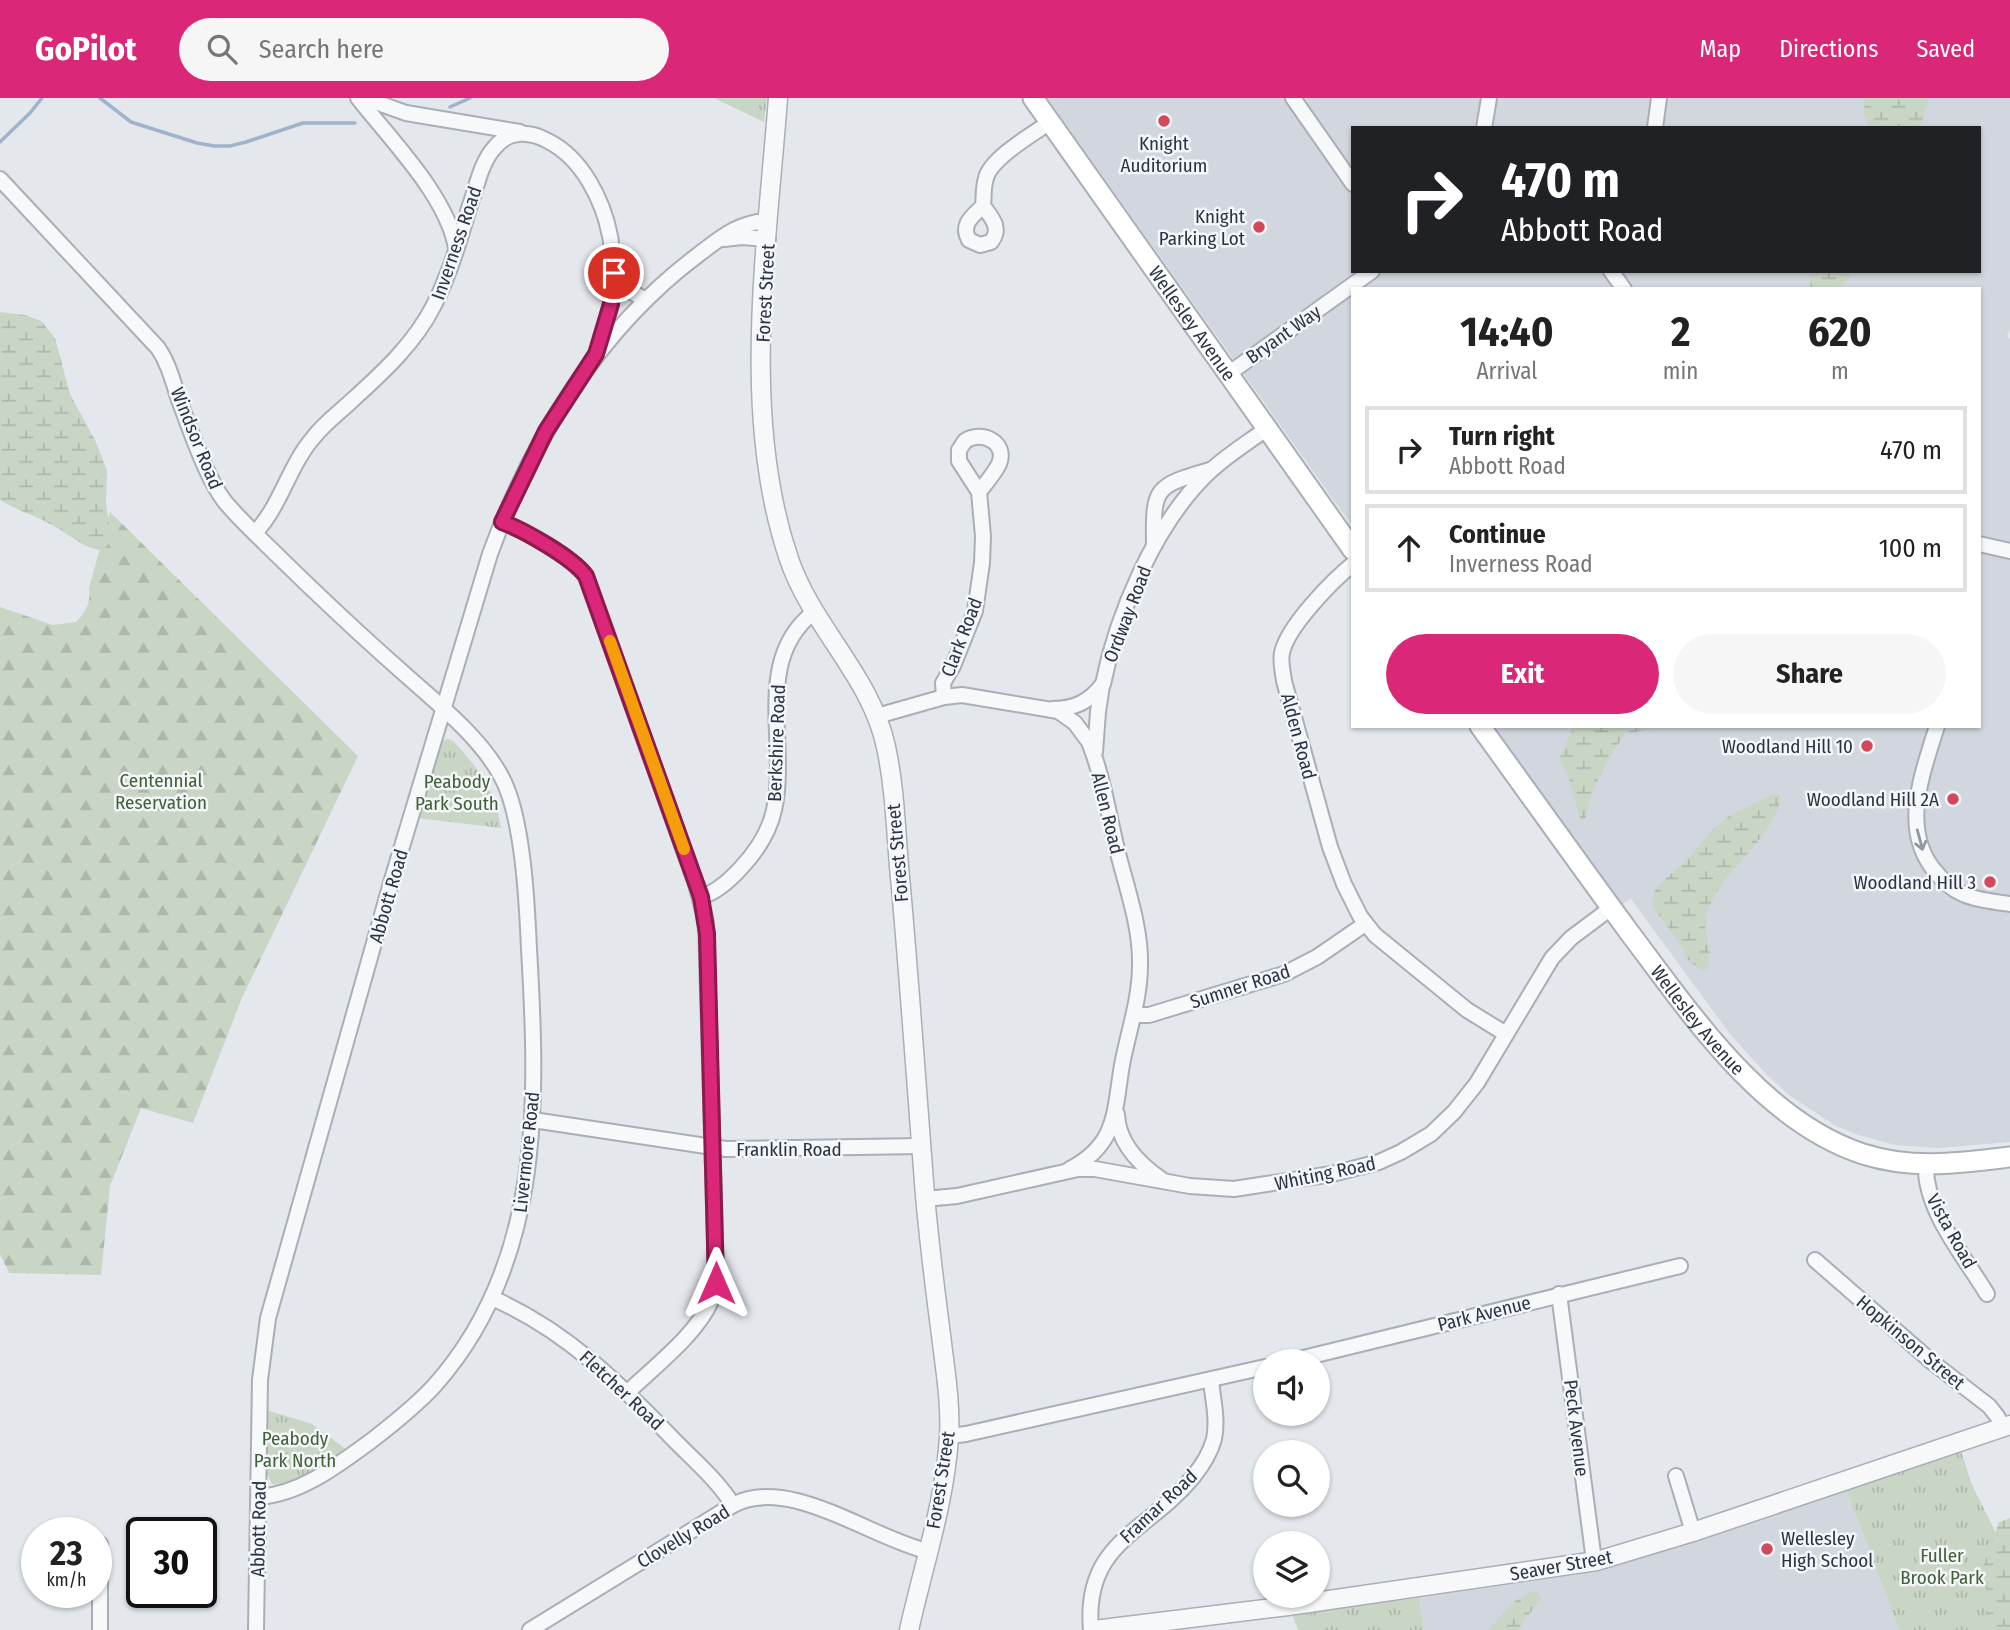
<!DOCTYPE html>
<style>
body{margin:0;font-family:"Fira Sans Condensed",sans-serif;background:#f6f6f6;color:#222;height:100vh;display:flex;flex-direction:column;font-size:26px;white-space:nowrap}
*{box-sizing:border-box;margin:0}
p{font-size:23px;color:#767676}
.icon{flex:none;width:38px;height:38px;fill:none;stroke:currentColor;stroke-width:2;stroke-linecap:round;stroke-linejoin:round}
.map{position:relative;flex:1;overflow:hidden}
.sheet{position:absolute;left:1351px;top:189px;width:630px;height:441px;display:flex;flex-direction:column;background:#fff;border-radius:0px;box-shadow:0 2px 5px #0004}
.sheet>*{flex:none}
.guide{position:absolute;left:1351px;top:28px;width:630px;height:147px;border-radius:0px;box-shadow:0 2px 5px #0004;background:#202124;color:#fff;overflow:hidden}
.fabs{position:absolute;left:1253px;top:1251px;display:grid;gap:14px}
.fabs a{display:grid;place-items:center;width:77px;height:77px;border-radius:50%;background:#fff;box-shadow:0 2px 5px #0004;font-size:35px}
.speed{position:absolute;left:21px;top:1419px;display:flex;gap:14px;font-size:35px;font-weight:700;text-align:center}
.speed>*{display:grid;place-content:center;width:91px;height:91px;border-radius:50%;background:#fff;box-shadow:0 2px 5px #0004;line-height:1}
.speed small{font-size:18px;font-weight:400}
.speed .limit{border:4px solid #111;border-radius:10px;background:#fff;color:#111}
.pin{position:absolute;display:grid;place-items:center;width:60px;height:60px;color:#fff;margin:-30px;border:4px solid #fff;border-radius:50%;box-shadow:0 2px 7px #0007}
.me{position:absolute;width:77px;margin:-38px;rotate:0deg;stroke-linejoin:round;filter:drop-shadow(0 0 5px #0008)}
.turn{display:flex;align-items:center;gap:24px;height:147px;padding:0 35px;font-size:32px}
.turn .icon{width:91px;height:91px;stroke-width:2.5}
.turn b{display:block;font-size:49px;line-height:60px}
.eta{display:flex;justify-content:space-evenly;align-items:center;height:119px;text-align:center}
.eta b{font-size:42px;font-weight:700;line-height:49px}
.button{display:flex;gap:14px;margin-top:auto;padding:14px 35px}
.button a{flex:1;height:80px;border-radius:42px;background:#db2777;color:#fff;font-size:28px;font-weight:700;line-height:80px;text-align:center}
.button a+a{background:#f6f6f6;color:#222}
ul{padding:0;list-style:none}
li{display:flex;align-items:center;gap:21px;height:88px;margin:0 14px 10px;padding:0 21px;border:4px solid #e0e0e0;border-radius:0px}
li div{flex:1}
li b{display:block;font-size:26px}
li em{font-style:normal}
header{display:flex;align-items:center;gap:42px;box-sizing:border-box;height:98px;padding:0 35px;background:#db2777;color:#fff}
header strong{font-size:33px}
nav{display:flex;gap:38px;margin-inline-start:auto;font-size:24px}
.search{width:490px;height:63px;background:#f6f6f6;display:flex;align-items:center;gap:18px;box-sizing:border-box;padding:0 24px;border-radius:38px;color:#767676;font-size:26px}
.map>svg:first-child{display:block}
</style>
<header>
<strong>GoPilot</strong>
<div class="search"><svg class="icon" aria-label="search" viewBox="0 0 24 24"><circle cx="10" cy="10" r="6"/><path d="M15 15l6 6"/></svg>Search here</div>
<nav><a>Map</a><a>Directions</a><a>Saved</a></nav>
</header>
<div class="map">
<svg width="2010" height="1532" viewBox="0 0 2010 1532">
<defs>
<pattern id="grass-tufts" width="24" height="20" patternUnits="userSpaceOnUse" patternTransform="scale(1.75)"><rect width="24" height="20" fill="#c9d6c5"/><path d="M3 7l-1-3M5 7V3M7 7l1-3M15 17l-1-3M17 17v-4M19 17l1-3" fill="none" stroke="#adb8ab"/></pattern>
<pattern id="forest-firs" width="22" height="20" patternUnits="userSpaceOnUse" patternTransform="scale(1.75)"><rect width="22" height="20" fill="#c9d6c5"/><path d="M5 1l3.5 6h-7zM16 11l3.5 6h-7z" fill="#adb8ab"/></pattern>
<pattern id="wetland-marsh" width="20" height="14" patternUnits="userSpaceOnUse" patternTransform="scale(1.75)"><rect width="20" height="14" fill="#c9d6c5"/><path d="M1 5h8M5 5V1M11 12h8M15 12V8" fill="none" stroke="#adb8ab"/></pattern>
</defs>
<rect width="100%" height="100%" fill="#e4e7ec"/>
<g fill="#d2d6de" fill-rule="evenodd">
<path d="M1047,0h963v231l-3,7 3,3v803l-71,6 -44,-3 -40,-11 -21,-9 -45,-30 -21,-19 -38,-42 -99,-135 -10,6 -127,-179h485v-437h-626v238zM1353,30h626v143h-626z"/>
<path d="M1846,1391l53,141h-475l-5,-32 182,-27z"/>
</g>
<g fill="url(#grass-tufts)">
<path d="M714,0h53l-3,24z"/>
<path d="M447,641l6,2c27,29 41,48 48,87l-84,-10 23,-76z"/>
<path d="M266,1312l46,14 35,26c-16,12 -56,38 -75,34l-6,-12z"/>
<path d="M1961,1353l11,34 26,52 12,93h-111l-53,-141z"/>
<path d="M1419,1500l5,32h-126l-6,-16z"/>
</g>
<path fill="url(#forest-firs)" d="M110,414l248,244 -116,242 -49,125 -52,-15 -31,78 -9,89 -92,-2 -9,-19v-647l53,18 23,-3c10,-11 15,-18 13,-34z"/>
<g fill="url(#wetland-marsh)">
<path d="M1865,0h64l-9,30h-51l-5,-15z"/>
<path d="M1809,173h44c-9,19 -23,18 -42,18z"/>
<path d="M0,214l25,3 16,6 14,17 15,56 25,46 12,30 -1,33 5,37 -7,10c-21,0 -35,-17 -54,-26 -16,-9 -34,-14 -50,-24z"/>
<path d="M1574,628h108l-57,7c-16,26 -34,53 -39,84l-5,4 -14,-48 -8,-14z"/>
<path d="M1780,696c3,30 -48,72 -63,98 -4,7 -9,17 -11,24 -4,19 9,32 1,53l-7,1 -14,-12 -3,-10 -28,-38 -3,-9 4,-14 29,-25 29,-34 15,-12 42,-21z"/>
<path d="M2010,1420v112h-26l5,-32 -6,-17 -1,-11 17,-48z"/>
<path d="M1532,1493l6,2 3,6 -24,31h-29l28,-30z"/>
</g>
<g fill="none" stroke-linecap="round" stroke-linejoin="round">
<g stroke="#9fb4cc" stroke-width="3.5">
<path d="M100,0l31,24 66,21 17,3h16l16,-4 57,-19h52"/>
<path d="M450,9l20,-9"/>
<path d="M0,44l30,-29 12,-15"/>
</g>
<g stroke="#a9aeb7" stroke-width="18">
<g id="minor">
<path d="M358,0c32,41 89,98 98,150"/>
<path d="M364,0l42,15 114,19"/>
<path d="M1293,0l60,86"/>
<path d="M1484,30l5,-30"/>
<path d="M1655,30l4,-30"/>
<path d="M0,81l158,169c11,16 15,34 21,52 11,29 28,80 47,103 16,19 36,37 54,55 39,38 78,75 119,111 34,31 80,66 102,107 22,39 26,127 28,173 9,153 14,314 -94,436 -19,21 -42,39 -64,56 -33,24 -70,53 -112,56"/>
<path d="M983,108c1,-9 0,-19 3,-28 5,-20 47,-44 64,-56"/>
<path d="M983,108c9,12 19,22 8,36l-11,3 -11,-5c-9,-16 4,-24 14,-34z"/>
<path d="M724,141l18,-2 26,2"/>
<path d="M1611,173l13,18"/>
<path d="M599,249l12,-43 3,-31"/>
<path d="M1228,276l144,-103"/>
<path d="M502,424c22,8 71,35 84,54l110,308 10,38 10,352c0,9 -1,18 -5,27 -14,33 -57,66 -83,91"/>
<path d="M255,435c26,-28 34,-67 58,-95 10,-13 23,-23 34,-33 33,-30 67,-60 87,-100 16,-32 26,-66 36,-100 7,-19 11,-43 25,-58 14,-17 35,-16 53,-6 34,17 55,59 62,95 3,13 0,31 6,42 7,11 20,16 30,22"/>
<path d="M1154,446c-1,-57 1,-58 56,-74"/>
<path d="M1979,446l31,7"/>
<path d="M1353,466c-21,17 -66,63 -71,89 -2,9 1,19 2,28l46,166 14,37 16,32 15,19 92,75 39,24"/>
<path d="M944,599l-1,-14 10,-17 22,-55 7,-48 1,-27 -4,-44 -20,-31v-11l6,-9c16,-11 43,1 34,23 -5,10 -14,20 -20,28"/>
<path d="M1053,611c22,0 37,-8 50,-25 14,-70 52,-159 103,-209 18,-18 40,-31 60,-46"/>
<path d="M877,618l67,-19 18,-2 96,16 17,12 14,19c13,32 19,69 27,103 9,39 25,80 24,120 0,35 -12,67 -18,100 -8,46 -4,79 -52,104"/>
<path d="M1937,628c-14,46 -37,102 -3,144 8,10 17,19 29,24 13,6 32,8 47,10"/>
<path d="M1095,654l3,-40 4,-27"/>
<path d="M701,799c16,-5 28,-16 39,-28 16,-17 29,-36 34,-59 15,-66 -22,-150 40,-198"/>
<path d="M1134,917h15l135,-41 33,-17 48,-33"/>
<path d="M1117,1016c1,28 22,50 44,65"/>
<path d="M533,1022l193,29 195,-3"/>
<path d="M1926,1067c-2,45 39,92 61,129"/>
<path d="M925,1101l32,-3 121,-27h17l95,17 44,3 98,-15 47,-12 22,-10 30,-18 23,-22 23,-29 75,-125 19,-20 40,-30"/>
<path d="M1815,1162l117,102 57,44 8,10 6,11"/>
<path d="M1559,1196l35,267"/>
<path d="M492,1200c74,32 129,87 184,144 20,20 42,39 57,63"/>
<path d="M1287,1264l393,-96"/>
<path d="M949,1338l17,-2 299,-67"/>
<path d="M1676,1378l17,56"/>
<path d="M100,1446v86"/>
<path d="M256,1532l4,-250 8,-62 123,-435 99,-329c42,-115 109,-225 208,-299 22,-17 42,-34 71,-34"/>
<path d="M530,1532l203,-125c56,-30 138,33 194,46"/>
<path d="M1091,1532c-8,-88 57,-98 102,-153 9,-11 17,-23 21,-38 4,-19 -1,-39 -3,-58"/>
</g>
</g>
<g stroke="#a9aeb7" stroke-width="21">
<g id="tertiary">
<path d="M778,0c-11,148 -38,318 11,461 23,68 82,117 97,188 10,46 10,95 15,141 9,102 16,204 24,307 4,47 10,94 16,140 4,34 10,68 8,102 -4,65 -26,130 -40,193"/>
<path d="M1094,1532l194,-24 309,-45 96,-29 317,-107"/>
</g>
</g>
<g stroke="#a9aeb7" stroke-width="23">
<g id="secondary">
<path id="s1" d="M1033,0l320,452"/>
<path id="s2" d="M1480,628c50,69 99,138 149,206 62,82 133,189 234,222 50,16 97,9 147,3"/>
</g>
</g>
<use href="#minor" stroke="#f7f8fa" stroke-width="14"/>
<use href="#tertiary" stroke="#f7f8fa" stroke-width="18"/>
<use href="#secondary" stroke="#fff" stroke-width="19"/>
</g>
<defs><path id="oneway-shaft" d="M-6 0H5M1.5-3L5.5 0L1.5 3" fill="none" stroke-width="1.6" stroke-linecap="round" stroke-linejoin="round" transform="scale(1.75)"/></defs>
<use stroke="#9196a0" href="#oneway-shaft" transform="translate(1920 742) rotate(75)"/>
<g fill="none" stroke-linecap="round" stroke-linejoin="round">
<g stroke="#8e194d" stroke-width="18">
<path id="route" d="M614,175l-3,31 -15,50 -50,77 -44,91c22,8 71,36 84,54l115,321 6,37 9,349"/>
</g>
<use href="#route" stroke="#db2777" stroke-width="12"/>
<path stroke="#f59e0b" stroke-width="12" d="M610,543l74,208"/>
</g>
<g fill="#d1495b" stroke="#f4f6f9" stroke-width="2.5">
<circle cx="1164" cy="23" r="7"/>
<circle cx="1259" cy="129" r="7"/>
<circle cx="1867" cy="648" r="7"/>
<circle cx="1953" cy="701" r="7"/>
<circle cx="1990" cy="784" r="7"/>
<circle cx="1767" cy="1451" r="7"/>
</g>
<g text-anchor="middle" stroke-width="5" stroke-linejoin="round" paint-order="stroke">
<g font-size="19" fill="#2b3445" stroke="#f4f6f9" text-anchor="end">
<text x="1164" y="52" text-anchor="middle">Knight<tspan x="1164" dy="22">Auditorium</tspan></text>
<text x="1245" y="125">Knight<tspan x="1245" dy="22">Parking Lot</tspan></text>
<text x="1853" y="655">Woodland Hill 10</text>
<text x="1939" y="708">Woodland Hill 2A</text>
<text x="1976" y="791">Woodland Hill 3</text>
<text x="1781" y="1447" text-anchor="start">Wellesley<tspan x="1781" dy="22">High School</tspan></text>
</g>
<g font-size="19" fill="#2b3445" stroke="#f4f6f9">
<text transform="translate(456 145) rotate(-71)" y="7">Inverness Road</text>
<text transform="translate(765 195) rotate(-87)" y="7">Forest Street</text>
<text dy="7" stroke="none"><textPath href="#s1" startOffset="276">Wellesley Avenue</textPath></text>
<text transform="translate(1283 236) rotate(-35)" y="7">Bryant Way</text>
<text transform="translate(197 340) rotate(68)" y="7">Windsor Road</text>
<text transform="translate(1127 516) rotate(-69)" y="7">Ordway Road</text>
<text transform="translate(961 539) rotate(-69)" y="7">Clark Road</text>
<text transform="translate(1299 638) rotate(75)" y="7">Alden Road</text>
<text transform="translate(776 645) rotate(-88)" y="7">Berkshire Road</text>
<text transform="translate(1108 715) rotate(76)" y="7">Allen Road</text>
<text transform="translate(897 755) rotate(-95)" y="7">Forest Street</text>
<text transform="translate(388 798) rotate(-74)" y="7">Abbott Road</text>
<text transform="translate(1240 888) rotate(-18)" y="7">Sumner Road</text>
<text dy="7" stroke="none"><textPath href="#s2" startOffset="366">Wellesley Avenue</textPath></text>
<text x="789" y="1058">Franklin Road</text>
<text transform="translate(526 1054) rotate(-84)" y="7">Livermore Road</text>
<text transform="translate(1325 1075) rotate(-12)" y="7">Whiting Road</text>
<text transform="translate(1952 1133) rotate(61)" y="7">Vista Road</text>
<text transform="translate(1484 1215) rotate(-14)" y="7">Park Avenue</text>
<text transform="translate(1911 1244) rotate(40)" y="7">Hopkinson Street</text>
<text transform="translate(622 1292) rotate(43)" y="7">Fletcher Road</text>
<text transform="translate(1577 1330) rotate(83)" y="7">Peck Avenue</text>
<text transform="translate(940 1382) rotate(-81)" y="7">Forest Street</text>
<text transform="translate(1158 1408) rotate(-43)" y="7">Framar Road</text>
<text transform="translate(258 1431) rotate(-89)" y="7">Abbott Road</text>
<text transform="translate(683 1438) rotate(-31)" y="7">Clovelly Road</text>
<text transform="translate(1561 1467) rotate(-10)" y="7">Seaver Street</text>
</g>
<g font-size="19" fill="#3f6138" stroke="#f4f6f9">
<text x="161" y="689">Centennial<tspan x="161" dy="22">Reservation</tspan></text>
<text x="457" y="690">Peabody<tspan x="457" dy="22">Park South</tspan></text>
<text x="295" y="1347">Peabody<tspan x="295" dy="22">Park North</tspan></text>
<text x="1942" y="1464">Fuller<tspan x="1942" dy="22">Brook Park</tspan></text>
</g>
</g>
</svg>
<div class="fabs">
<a><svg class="icon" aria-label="sound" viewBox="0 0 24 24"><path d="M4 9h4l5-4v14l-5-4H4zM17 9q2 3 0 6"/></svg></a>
<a><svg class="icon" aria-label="search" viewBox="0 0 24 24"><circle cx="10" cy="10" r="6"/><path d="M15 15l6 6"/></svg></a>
<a><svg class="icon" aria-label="layers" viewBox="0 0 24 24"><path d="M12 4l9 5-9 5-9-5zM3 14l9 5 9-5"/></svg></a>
</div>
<div class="speed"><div>23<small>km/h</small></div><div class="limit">30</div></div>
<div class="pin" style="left:614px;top:175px;background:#d93025"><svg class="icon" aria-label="arrive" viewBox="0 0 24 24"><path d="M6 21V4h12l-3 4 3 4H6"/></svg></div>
<svg class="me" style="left:716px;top:1185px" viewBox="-20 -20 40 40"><path d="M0-17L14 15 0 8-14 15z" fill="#db2777" stroke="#fff" stroke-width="4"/></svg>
<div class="guide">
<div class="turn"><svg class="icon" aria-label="right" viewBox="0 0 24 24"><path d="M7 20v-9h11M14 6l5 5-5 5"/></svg><div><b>470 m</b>Abbott Road</div></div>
</div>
<section class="sheet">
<div class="eta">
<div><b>14:40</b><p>Arrival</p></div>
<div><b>2</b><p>min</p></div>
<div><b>620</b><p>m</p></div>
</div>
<ul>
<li><svg class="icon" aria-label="right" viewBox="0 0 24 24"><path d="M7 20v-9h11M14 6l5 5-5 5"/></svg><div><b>Turn right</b><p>Abbott Road</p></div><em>470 m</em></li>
<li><svg class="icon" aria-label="ahead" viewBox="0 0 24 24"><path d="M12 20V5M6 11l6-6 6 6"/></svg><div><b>Continue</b><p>Inverness Road</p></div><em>100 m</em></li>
</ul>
<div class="button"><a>Exit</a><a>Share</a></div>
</section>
</div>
